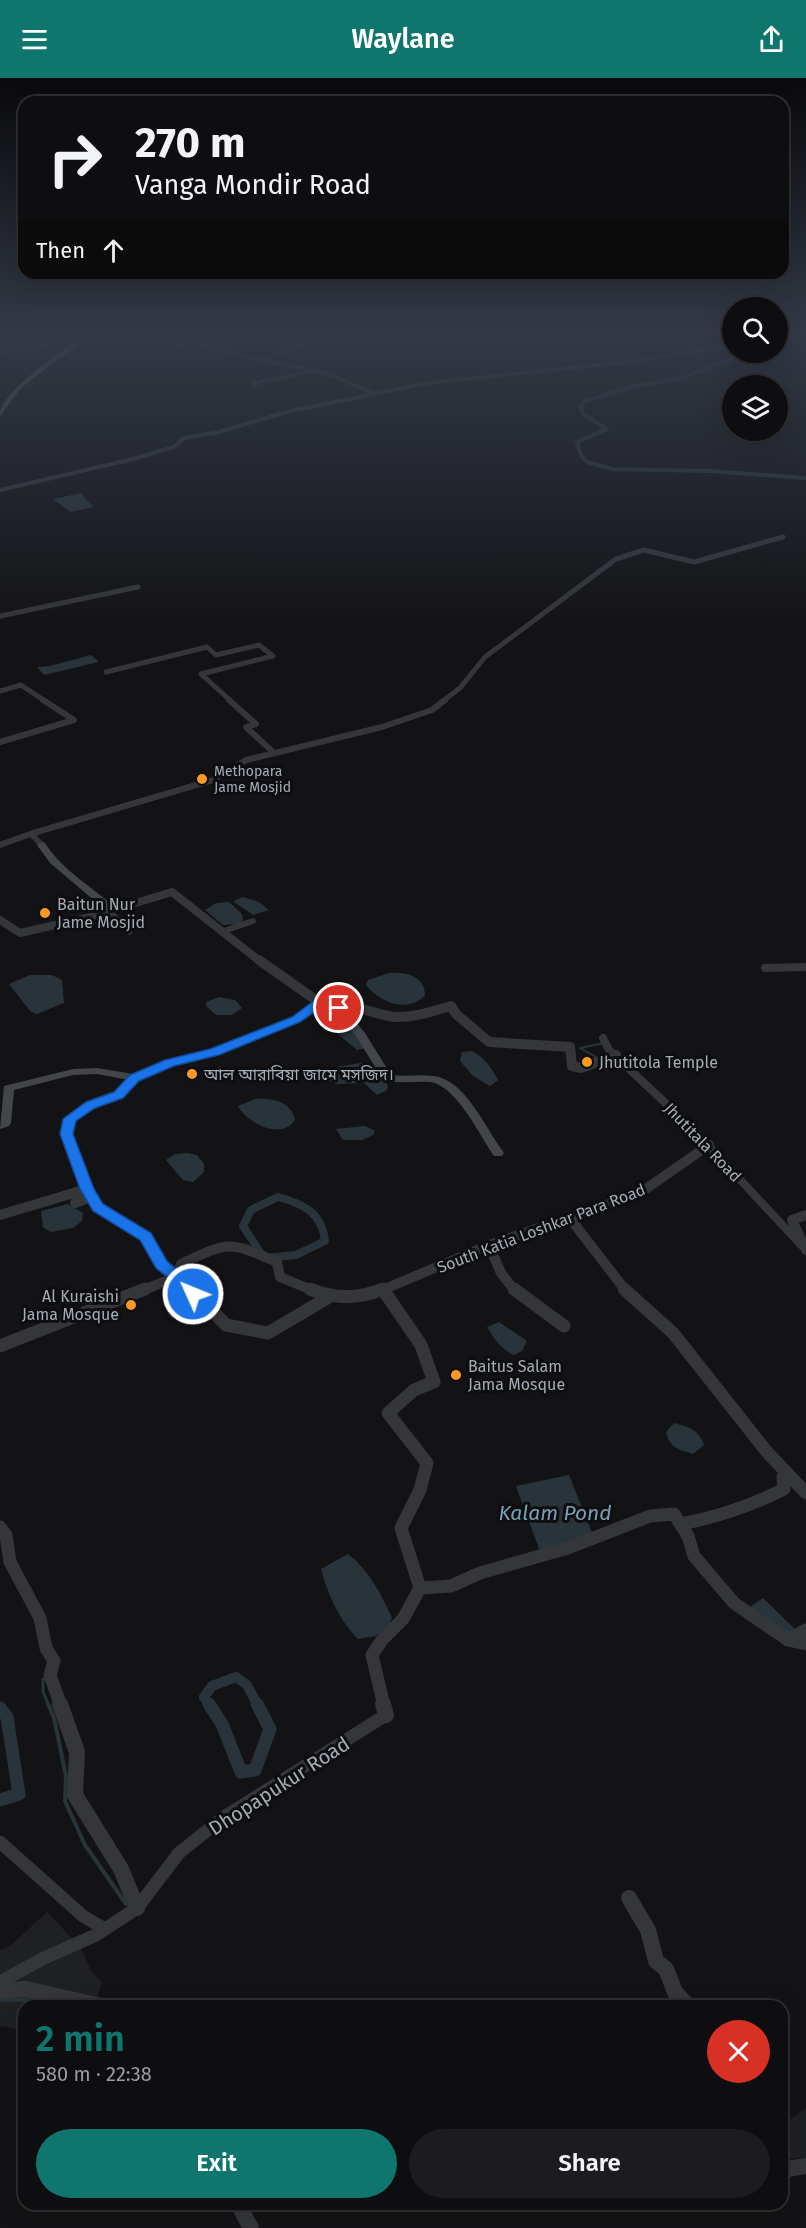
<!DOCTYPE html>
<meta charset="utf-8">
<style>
body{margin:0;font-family:"Fira Sans","Noto Sans Bengali",sans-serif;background:#1c1c1e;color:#f1f3f6;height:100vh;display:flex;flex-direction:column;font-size:22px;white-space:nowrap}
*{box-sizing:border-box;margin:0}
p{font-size:20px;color:#9b9c9f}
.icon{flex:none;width:33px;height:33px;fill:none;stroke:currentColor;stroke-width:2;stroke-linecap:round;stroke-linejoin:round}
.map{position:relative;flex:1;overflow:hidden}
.panel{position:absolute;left:18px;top:1922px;width:770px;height:210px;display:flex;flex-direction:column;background:#0e0e10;border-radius:18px;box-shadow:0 6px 24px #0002,0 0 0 2px #2e2e30}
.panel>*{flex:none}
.top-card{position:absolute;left:18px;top:18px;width:771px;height:183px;border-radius:18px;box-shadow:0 6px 24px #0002,0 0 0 2px #2e2e30;background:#0e0e10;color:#f1f3f6;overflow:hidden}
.fabs{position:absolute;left:722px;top:219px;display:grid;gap:12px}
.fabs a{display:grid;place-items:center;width:66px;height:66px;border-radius:50%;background:#0e0e10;box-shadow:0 6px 24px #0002,0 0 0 2px #2e2e30;font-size:30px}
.pin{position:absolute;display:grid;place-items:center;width:51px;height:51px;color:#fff;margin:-26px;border:3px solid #fff;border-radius:50%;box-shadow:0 2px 6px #0007}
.me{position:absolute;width:66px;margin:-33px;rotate:314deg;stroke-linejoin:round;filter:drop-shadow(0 0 4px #0008)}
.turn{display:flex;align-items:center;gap:21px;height:126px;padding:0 18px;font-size:27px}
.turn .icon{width:78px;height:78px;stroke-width:2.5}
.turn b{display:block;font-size:42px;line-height:51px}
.then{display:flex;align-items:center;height:57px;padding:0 18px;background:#0003;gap:12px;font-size:22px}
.round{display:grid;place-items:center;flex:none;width:63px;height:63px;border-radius:32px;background:#1c1c1e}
.summary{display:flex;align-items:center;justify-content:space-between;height:102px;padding:0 18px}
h1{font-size:36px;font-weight:600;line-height:45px;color:#0f766e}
.cta{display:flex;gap:12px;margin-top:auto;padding:12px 18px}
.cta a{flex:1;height:69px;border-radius:36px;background:#0f766e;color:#fff;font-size:24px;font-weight:600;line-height:69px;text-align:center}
.cta a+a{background:#1c1c1e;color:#f1f3f6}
header{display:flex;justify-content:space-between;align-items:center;height:78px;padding:0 18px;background:#0f766e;color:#fff;font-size:27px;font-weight:600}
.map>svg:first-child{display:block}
</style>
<header><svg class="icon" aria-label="menu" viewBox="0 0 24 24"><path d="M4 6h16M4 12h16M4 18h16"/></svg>Waylane<svg class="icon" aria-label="share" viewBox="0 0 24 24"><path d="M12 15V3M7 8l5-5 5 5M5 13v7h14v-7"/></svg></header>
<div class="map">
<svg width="806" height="2150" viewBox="0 0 806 2150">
<rect width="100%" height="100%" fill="#131315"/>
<g fill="#1f2022">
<path d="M47,1834l34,36 10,23 11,11 -7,23 -71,1v24l-24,-4v-76l10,-4z"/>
<path d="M806,2030v50l-24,1v-34z"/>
</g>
<g fill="#29343a">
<path d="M35,259l16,11 -51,6v-14l6,3v-3z"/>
<path d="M81,415l12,14 -22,5 -18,-13z"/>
<path d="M91,577l8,7 -55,13 -7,-8 13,-1z"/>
<path d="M243,819l16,5 10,8 -16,5 -20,-14z"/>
<path d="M229,824l13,12 1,6 -3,4 -17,1 -18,-15 11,-7z"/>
<path d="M389,895c16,-1 35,2 36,22 -17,19 -46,7 -59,-10l2,-5z"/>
<path d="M30,897h22l10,5 2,23 -27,11 -6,-2 -22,-28z"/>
<path d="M219,919l16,3 7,8 -10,7h-16l-10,-9v-4z"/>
<path d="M339,935l27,35 -9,2 -36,-30 9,-6z"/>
<path d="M472,973c13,7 19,16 26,29l-8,6 -17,-10 -13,-15 2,-9z"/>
<path d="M366,984l7,2 15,22 -1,4 -10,5 -13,-12 -27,1 -19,-7 1,-7z"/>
<path d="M255,1021c17,-1 36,2 40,21 -14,21 -48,3 -57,-14z"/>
<path d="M365,1048l10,5 -2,4 -11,5h-19l-7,-11z"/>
<path d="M188,1075l9,2 7,9v8l-11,10 -10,-2 -17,-20 9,-6z"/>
<path d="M68,1126l15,9 -1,8 -9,7 -22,4 -8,-5 -2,-16z"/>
<path d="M499,1244l28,19 -5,10 -8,4c-13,-6 -20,-16 -27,-28z"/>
<path d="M674,1345c15,4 25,7 30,22l-11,9c-14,-4 -24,-7 -27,-22z"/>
<path d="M569,1397l26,65 -55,11 -24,-65z"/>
<path d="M348,1476c21,16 33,40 44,64l-4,10 -13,8 -17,3c-19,-19 -30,-44 -37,-70z"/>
<path d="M763,1520l36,35 -13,9 -36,-35z"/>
</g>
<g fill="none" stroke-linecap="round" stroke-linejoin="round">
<path stroke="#29343a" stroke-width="2" d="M596,979l-16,-9 24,-5"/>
<path stroke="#29343a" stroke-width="3" d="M43,1601v13l6,14"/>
<g stroke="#29343a" stroke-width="4">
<path d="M48,1626l6,14 12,58 -1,25 20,44 41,59"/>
<path d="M0,1922h39"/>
</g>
<g stroke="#29343a" stroke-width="4">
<path d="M306,265l33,-13"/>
<path d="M747,275l-68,26 -44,7 -50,15 -4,5 2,8 24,15 -30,13 4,13 6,7 25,7 98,2 96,7"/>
</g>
<path stroke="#29343a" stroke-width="8" d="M278,1119c26,7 44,16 47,44l-29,14 -32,3 -21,-32 8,-16z"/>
<path stroke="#29343a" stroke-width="10" d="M210,1628l-6,-9 8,-11 24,-9 11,8 11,21"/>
<g stroke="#29343a" stroke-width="13">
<path d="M209,1626l13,20 19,48 14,-2 15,-41 -13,-25"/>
<path d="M0,1630l7,9 12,77 -19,6"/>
</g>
<g stroke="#34363a" stroke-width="4">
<path d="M303,252l17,5"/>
<path d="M726,252l6,7"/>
<path d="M195,264l9,5 124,27 49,20"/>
<path d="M177,268l23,-5 22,-11"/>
<path d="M268,280l77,-28"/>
<path d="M256,307l-3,-2 57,-11"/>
<path d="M0,412l133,-31 41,-12 10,-9 35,-6 67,-20 142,-29 207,-22 97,-16"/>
</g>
<g stroke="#34363a" stroke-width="5">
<path d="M0,538l138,-29"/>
<path d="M106,594l101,-25 9,8 43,-10 14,11 -72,18 30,27"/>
<path d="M0,613l21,-6 24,16"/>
<path d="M443,623l17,-13 25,-31 131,-98 28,-9 50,12 89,-25"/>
</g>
<g stroke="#34363a" stroke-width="6">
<path d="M229,622l27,24 -10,3 28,26"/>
<path d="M0,664l74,-22 -31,-20"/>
<path d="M0,767l36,-13"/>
<path d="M42,767l-9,-9 4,-4 176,-52 33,-20 136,-33 50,-17 13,-10"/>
<path d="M109,833l20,21"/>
<path d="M221,854l32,-11"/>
</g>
<g stroke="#34363a" stroke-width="8">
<path d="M765,890l41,-1"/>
<path d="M603,960l6,12 83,78 109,117"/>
</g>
<g stroke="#34363a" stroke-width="13">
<path d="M0,1764l83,74 22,13"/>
<path d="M0,1904l42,-23 54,-24 41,-27 42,-55 45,-36 162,-102"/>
</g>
<path stroke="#34363a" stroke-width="8" d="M0,842l20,13 66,-15 86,-26 89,70"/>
<g stroke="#34363a" stroke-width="10">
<path d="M259,882l61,43"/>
<path d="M340,930c21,-3 35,7 55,9 19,1 38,-6 56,-11l5,8 33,28 81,5 2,19 9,2 35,-13"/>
<path d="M134,1000l-16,17 -27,10 -22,15 -2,14 20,55 11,19 48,28 15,29 15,12 12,4 4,10"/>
<path d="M75,1125l16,-6"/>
<path d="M0,1137l87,-26"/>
<path d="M806,1137l-14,5 14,30"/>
<path d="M569,1139l57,74"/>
<path d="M489,1167l12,28 14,18"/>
<path d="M176,1199l5,-13c49,-23 47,-23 96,-2l3,15 34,14"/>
<path d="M141,1213l35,-14"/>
<path d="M380,1213l109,-46 151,-52 69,-48"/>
</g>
<g stroke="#34363a" stroke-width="13">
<path d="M191,1211l35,36 42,8 61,-36"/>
<path d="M310,1211c24,10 49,10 73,0"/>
<path d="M514,1211l50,37"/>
<path d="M624,1211l49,44 94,119 39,41"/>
<path d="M384,1213l37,54 13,37 -20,8 -26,23 39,50 -7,27 -19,38 19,60"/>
<path d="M0,1268l145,-57"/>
<path d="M681,1446c36,-7 70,-18 103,-35l-1,-12 4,-4"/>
<path d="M0,1449l6,8 4,27 30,56 6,30 8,13 -4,14 11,31"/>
<path d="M788,1562l18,-10"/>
<path d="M384,1628l-12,-51 10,-15 21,-21 17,-31 31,-2 29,-13 88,-25 82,-32 24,-2 14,22 6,20 40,47 54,37 18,4"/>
</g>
<g stroke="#34363a" stroke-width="16">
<path d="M60,1626l17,48 -2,43 46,74 16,39"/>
<path d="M383,1626l3,11"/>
<path d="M629,1820l19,32 8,31 10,8 9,23 13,14"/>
<path d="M0,1913l26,-2 75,17"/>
<path d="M782,2092l24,-4"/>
<path d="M238,2126l13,24"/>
</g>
<g fill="#42454a" fill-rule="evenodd">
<path d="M42,764l3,1c17,27 47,44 71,65v4h-8l-58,-49 -13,-18z"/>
<path d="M333,920l4,1 28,34 26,42c14,2 29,-1 43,1 31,4 51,51 68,74l2,3 -2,3h-8c-14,-20 -38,-71 -64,-74 -16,-1 -31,2 -47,-2l-27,-44 -26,-31 -7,1 -23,15 -82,33 -44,11 -36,15 -4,1 -37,-7 -24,1 -59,15 -3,33 -2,3 -9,3 4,-43 69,-17 24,-1 36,6 33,-13 44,-11 82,-33 24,-16z"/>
</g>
<path fill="#585c62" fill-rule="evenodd" d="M91,252h6l-76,58 -21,28c0,-26 70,-70 91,-86z"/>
</g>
<linearGradient id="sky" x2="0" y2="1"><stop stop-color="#0a0a0c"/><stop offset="0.46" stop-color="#333946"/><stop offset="1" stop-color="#333946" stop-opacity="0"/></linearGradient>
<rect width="806" height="553" fill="url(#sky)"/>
<path fill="#1a73e8" stroke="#114b97" stroke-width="1.5" d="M333,919l11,9v5h-9l-5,-6 -7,1 -23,16 -81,33 -45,11 -35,15 -16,17 -28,10 -19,13 -3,13 21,55 9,15 48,29 16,28 14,12 13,4 6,17 -7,5 -5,-2 -6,-13 -11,-4 -15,-12 -16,-28 -47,-29 -13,-22 -20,-55 3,-15 23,-17 28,-10 16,-17 35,-15 45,-11 82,-32 23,-17z"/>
<g fill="#fb9b25" stroke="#0e0e10" stroke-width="2">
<circle cx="202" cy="701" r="6"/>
<circle cx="45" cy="835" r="6"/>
<circle cx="587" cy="984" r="6"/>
<circle cx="192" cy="996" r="6"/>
<circle cx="131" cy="1227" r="6"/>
<circle cx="456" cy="1297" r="6"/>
</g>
<g text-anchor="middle" stroke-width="6" stroke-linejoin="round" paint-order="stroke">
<g font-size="14" fill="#a4acb6" stroke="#0e0e10" text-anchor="start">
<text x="214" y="698">Methopara<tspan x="214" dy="16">Jame Mosjid</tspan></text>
</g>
<g font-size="16" fill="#a4acb6" stroke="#0e0e10" text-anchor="start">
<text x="57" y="832">Baitun Nur<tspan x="57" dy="18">Jame Mosjid</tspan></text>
<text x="599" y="990">Jhutitola Temple</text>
<text x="204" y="1002">আল আরাবিয়া জামে মসজিদ।</text>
<text x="119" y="1224" text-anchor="end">Al Kuraishi<tspan x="119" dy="18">Jama Mosque</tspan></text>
<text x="468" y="1294">Baitus Salam<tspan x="468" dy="18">Jama Mosque</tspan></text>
</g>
<g font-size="16" fill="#a4acb6" stroke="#0e0e10">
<text transform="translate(703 1064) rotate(46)" y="6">Jhutitala Road</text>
<text transform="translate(541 1150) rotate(-21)" y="6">South Katia Loshkar Para Road</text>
</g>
<g font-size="20" fill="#a4acb6" stroke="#0e0e10">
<text transform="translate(279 1708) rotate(-33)" y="7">Dhopapukur Road</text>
</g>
<g font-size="21" font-style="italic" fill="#799fb3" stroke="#0e0e10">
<text x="555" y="1442">Kalam Pond</text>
</g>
</g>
</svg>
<div class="fabs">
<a><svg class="icon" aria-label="search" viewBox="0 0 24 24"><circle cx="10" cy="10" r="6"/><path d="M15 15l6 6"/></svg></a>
<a><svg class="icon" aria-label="layers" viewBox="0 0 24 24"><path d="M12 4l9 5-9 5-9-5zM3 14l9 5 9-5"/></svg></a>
</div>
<div class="pin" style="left:339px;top:930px;background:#d93025"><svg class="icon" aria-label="arrive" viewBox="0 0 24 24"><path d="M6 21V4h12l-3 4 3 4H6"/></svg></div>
<svg class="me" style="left:193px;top:1216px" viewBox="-20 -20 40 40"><circle r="17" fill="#1a73e8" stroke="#fff" stroke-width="3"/><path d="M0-11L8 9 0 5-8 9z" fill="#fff"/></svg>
<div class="top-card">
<div class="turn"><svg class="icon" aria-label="right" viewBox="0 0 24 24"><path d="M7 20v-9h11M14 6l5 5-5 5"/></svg><div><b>270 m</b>Vanga Mondir Road</div></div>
<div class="then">Then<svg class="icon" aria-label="ahead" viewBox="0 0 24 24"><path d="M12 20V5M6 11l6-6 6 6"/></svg></div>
</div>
<section class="panel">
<div class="summary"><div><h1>2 min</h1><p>580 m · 22:38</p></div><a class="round" style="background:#d93025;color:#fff"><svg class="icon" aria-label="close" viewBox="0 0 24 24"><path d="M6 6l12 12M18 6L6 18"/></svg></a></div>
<div class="cta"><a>Exit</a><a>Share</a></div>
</section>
</div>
